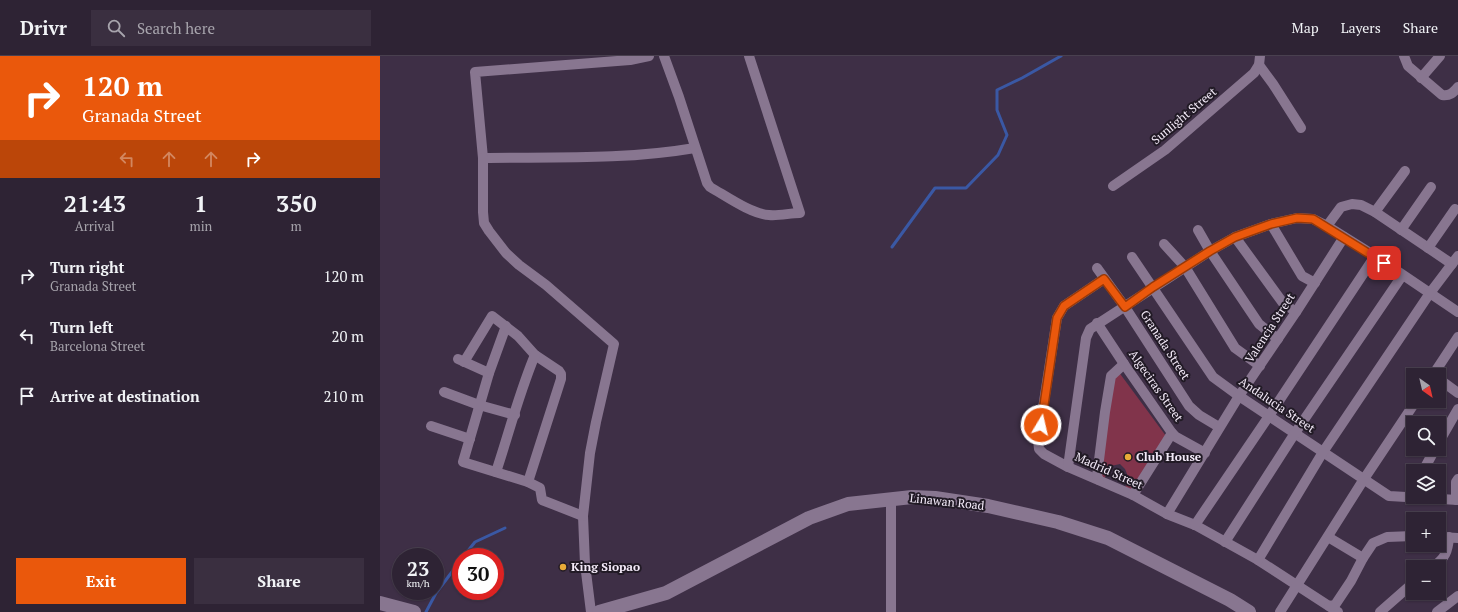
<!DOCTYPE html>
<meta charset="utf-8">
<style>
body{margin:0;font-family:"PT Serif",serif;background:#3a2f40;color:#f1f3f6;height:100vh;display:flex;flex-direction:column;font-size:15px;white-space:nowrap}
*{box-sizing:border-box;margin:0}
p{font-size:13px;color:#a7a4ac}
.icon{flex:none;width:22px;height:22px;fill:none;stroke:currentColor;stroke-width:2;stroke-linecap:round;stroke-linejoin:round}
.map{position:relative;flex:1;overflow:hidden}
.panel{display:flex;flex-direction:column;background:#2e2334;width:380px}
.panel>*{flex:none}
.hud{background:#ea580c;color:#fff;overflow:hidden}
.needle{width:26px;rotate:146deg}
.buttons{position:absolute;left:1026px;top:312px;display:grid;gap:8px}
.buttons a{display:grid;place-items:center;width:40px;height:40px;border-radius:0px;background:#2e2334;box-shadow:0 1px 3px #0004,0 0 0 1px #49404f;font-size:20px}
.speed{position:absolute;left:12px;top:492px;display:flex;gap:8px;font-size:20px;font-weight:700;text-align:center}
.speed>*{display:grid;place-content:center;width:52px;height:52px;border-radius:50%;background:#2e2334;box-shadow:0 1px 3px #0004,0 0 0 1px #49404f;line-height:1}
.speed small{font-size:10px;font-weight:400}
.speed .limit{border:6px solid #d22;background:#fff;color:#111}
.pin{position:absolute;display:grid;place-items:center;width:34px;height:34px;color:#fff;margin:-17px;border-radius:8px;box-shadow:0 2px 6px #0006}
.me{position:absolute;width:44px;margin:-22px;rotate:9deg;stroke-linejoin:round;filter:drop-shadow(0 0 3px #0008)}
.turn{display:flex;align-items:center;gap:14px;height:84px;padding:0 16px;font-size:18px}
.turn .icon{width:52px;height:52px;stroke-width:2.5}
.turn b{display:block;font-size:28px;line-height:34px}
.lanes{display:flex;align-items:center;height:38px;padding:0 16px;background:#0003;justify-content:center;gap:20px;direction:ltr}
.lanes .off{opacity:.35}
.eta{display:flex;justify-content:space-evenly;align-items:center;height:68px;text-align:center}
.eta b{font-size:24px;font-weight:700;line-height:28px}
.cta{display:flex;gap:8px;margin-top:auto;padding:8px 16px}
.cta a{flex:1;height:46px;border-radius:0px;background:#ea580c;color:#fff;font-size:16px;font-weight:700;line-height:46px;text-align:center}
.cta a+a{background:#3a2f40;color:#f1f3f6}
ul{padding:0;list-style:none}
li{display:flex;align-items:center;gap:12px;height:60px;padding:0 16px}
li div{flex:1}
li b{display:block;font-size:15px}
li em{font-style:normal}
header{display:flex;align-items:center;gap:24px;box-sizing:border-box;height:56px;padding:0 20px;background:#2e2334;border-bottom:1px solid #49404f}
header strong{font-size:19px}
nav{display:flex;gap:22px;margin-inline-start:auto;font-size:14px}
.search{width:280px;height:36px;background:#3a2f40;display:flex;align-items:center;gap:10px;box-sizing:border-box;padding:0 14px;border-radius:0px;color:#a7a4ac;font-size:15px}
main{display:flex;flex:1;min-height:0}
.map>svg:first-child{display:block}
</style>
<header>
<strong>Drivr</strong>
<div class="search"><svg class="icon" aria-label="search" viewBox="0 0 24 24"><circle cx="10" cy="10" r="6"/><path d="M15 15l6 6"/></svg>Search here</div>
<nav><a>Map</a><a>Layers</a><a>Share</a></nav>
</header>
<main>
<section class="panel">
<div class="hud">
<div class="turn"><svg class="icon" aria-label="right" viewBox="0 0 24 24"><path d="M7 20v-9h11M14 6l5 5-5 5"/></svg><div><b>120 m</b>Granada Street</div></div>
<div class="lanes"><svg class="icon off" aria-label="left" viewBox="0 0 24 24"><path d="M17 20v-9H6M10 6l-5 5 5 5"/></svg><svg class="icon off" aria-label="ahead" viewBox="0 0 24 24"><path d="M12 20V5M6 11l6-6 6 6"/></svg><svg class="icon off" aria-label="ahead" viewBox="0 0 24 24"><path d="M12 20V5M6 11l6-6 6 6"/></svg><svg class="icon" aria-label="right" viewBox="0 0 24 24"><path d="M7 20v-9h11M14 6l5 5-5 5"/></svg></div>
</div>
<div class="eta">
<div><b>21:43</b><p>Arrival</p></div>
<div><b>1</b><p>min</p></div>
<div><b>350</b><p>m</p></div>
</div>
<ul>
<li><svg class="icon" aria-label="right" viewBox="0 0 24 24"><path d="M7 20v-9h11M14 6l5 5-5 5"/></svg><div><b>Turn right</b><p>Granada Street</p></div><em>120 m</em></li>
<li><svg class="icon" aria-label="left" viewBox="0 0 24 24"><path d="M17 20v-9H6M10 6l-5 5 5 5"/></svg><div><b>Turn left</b><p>Barcelona Street</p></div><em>20 m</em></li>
<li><svg class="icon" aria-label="arrive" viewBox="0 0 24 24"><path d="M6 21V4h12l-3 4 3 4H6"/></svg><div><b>Arrive at destination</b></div><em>210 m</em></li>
</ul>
<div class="cta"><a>Exit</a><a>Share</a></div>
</section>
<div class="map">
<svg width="1078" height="556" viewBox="0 0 1078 556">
<rect width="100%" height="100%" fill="#3e2f46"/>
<path fill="#81344b" d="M738,315l48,65 -37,61 -7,-3 7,-15 -4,-10 -5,-5 -9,2 -7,13 -6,4 13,-99z"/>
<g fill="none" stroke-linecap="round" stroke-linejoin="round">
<g stroke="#3a58a4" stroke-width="3">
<path d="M512,191l43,-59h31l32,-33 9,-20 -10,-25v-20l25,-12 39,-22"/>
<path d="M83,501l12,-15 30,-14"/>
<path d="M46,556l10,-19 25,-33"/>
</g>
<g stroke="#887690" stroke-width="10">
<path d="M269,0l-19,4 -155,12 8,86c71,-1 142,2 212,-10"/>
<path d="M284,0l15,41 28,86 3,4c16,9 41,27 59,28 10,1 21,-2 31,-2l-51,-157"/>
<path d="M1024,0l4,10 34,29c8,1 11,-2 16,-8"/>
<path d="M879,9l14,19 28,44"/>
<path d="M1041,22l19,-22"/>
<path d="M103,102v54l1,11 5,8 17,22 13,12 27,20 68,59 -18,78 -6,31 -7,63 2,48 6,48"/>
<path d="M733,130l52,-36 89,-77 5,-8 1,-9"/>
<path d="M995,156l30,-41"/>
<path d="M891,168l31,52 13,7"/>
<path d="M947,170l14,-19 11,-3 9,1 14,7 77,52"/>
<path d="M818,174l12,21 49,73 19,15"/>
<path d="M1021,174l30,-43"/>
<path d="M855,181l48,66 13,9"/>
<path d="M784,188l21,23 50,81 25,18"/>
<path d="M1048,192l27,-39"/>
<path d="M752,201l81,120 26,19 150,100 69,4"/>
<path d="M717,212l28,39 64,99 10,9 20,12"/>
<path d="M724,223l-40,27 -7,12 -19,122 1,9 5,5 24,13 65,28 34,19 28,11 63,35 80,52"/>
<path d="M717,267l27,41 48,69 4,4 29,16"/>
<path d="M126,270l-17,47 -26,89 65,20 12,6 2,12 41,16"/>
<path d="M78,303l31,14"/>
<path d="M84,306l28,-46 26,20 17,19 24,16 2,3v5l-33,103"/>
<path d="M1053,319l25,-38"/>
<path d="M1059,323l19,14"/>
<path d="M64,336l35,13 36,10"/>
<path d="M51,370l39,13"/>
<path d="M1059,386l19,-33"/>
<path d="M688,411l18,-129 4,-9 120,-78 25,-14 36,-13 26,-6 16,1 14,7 48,30 83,56"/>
<path d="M1043,415l12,-22"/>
<path d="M116,416c13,-39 23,-79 39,-117"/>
<path d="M719,424l-2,-4 8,-64 6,-36 13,-12"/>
<path d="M753,439l39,-62"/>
<path d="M511,443v113"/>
<path d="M1076,444v-18l2,-3"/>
<path d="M787,458l72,-118 57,-84 48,-75"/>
<path d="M815,469l74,-109 106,-160"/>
<path d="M948,481l35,21"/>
<path d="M1059,481l19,1"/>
<path d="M845,486l70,-109 107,-157"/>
<path d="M878,504l65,-108 107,-159 28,-37"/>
<path d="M1053,511c12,-9 15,-15 16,-30"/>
<path d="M949,550l6,-1 16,-24 12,-23 10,-15 14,-6 26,-1"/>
<path d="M900,556l84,-133 52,-78"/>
<path d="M1000,556l33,-29"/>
<path d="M1057,556l21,-16"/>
</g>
<g stroke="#887690" stroke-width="14">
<path d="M0,547l34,9"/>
<path d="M219,556l67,-19 143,-75 39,-14 64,-7 23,1 53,8 70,16 50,16 122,62 19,12"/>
</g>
</g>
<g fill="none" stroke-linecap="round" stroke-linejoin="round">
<g stroke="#983908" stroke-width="10">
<path id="route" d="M661,369l16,-107 7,-12 40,-27 21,28 28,-20 57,-36 25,-14 36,-13 26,-6 16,1 71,44"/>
</g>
<use href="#route" stroke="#ea580c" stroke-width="7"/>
</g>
<g fill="#e9ab38" stroke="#211a25" stroke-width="1.5">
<circle cx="748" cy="401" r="4"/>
<circle cx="183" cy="511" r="4"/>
</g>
<g text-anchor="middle" stroke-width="4" stroke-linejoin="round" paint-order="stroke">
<g font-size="12" fill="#f3eaf8" stroke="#211a25">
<text transform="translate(804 60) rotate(-40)" y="4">Sunlight Street</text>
<text transform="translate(890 272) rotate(-57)" y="4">Valencia Street</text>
<text transform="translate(785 289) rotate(57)" y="4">Granada Street</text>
<text transform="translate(776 330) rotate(55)" y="4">Algeciras Street</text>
<text transform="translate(897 349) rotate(34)" y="4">Andalucia Street</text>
<text transform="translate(729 415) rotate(24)" y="4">Madrid Street</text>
<text transform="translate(567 446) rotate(6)" y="4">Linawan Road</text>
</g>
<g font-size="12" font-weight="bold" fill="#f3eaf8" stroke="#211a25" text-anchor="start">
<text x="756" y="405">Club House</text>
<text x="191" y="515">King Siopao</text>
</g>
</g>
</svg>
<div class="buttons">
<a><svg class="needle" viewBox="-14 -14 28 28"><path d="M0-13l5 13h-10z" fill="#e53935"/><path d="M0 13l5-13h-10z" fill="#a7a4ac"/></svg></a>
<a><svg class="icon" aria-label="search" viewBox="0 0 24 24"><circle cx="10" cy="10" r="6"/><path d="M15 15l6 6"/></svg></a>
<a><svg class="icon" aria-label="layers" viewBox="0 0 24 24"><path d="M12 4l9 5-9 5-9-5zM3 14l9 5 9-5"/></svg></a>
<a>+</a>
<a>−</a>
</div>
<div class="speed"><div>23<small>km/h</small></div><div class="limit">30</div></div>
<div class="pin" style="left:1004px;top:207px;background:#d93025"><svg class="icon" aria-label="arrive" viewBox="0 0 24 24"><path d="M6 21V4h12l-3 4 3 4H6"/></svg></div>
<svg class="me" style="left:661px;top:369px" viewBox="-20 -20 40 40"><circle r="17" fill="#ea580c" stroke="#fff" stroke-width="3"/><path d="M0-11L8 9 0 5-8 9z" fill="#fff"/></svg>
</div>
</main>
